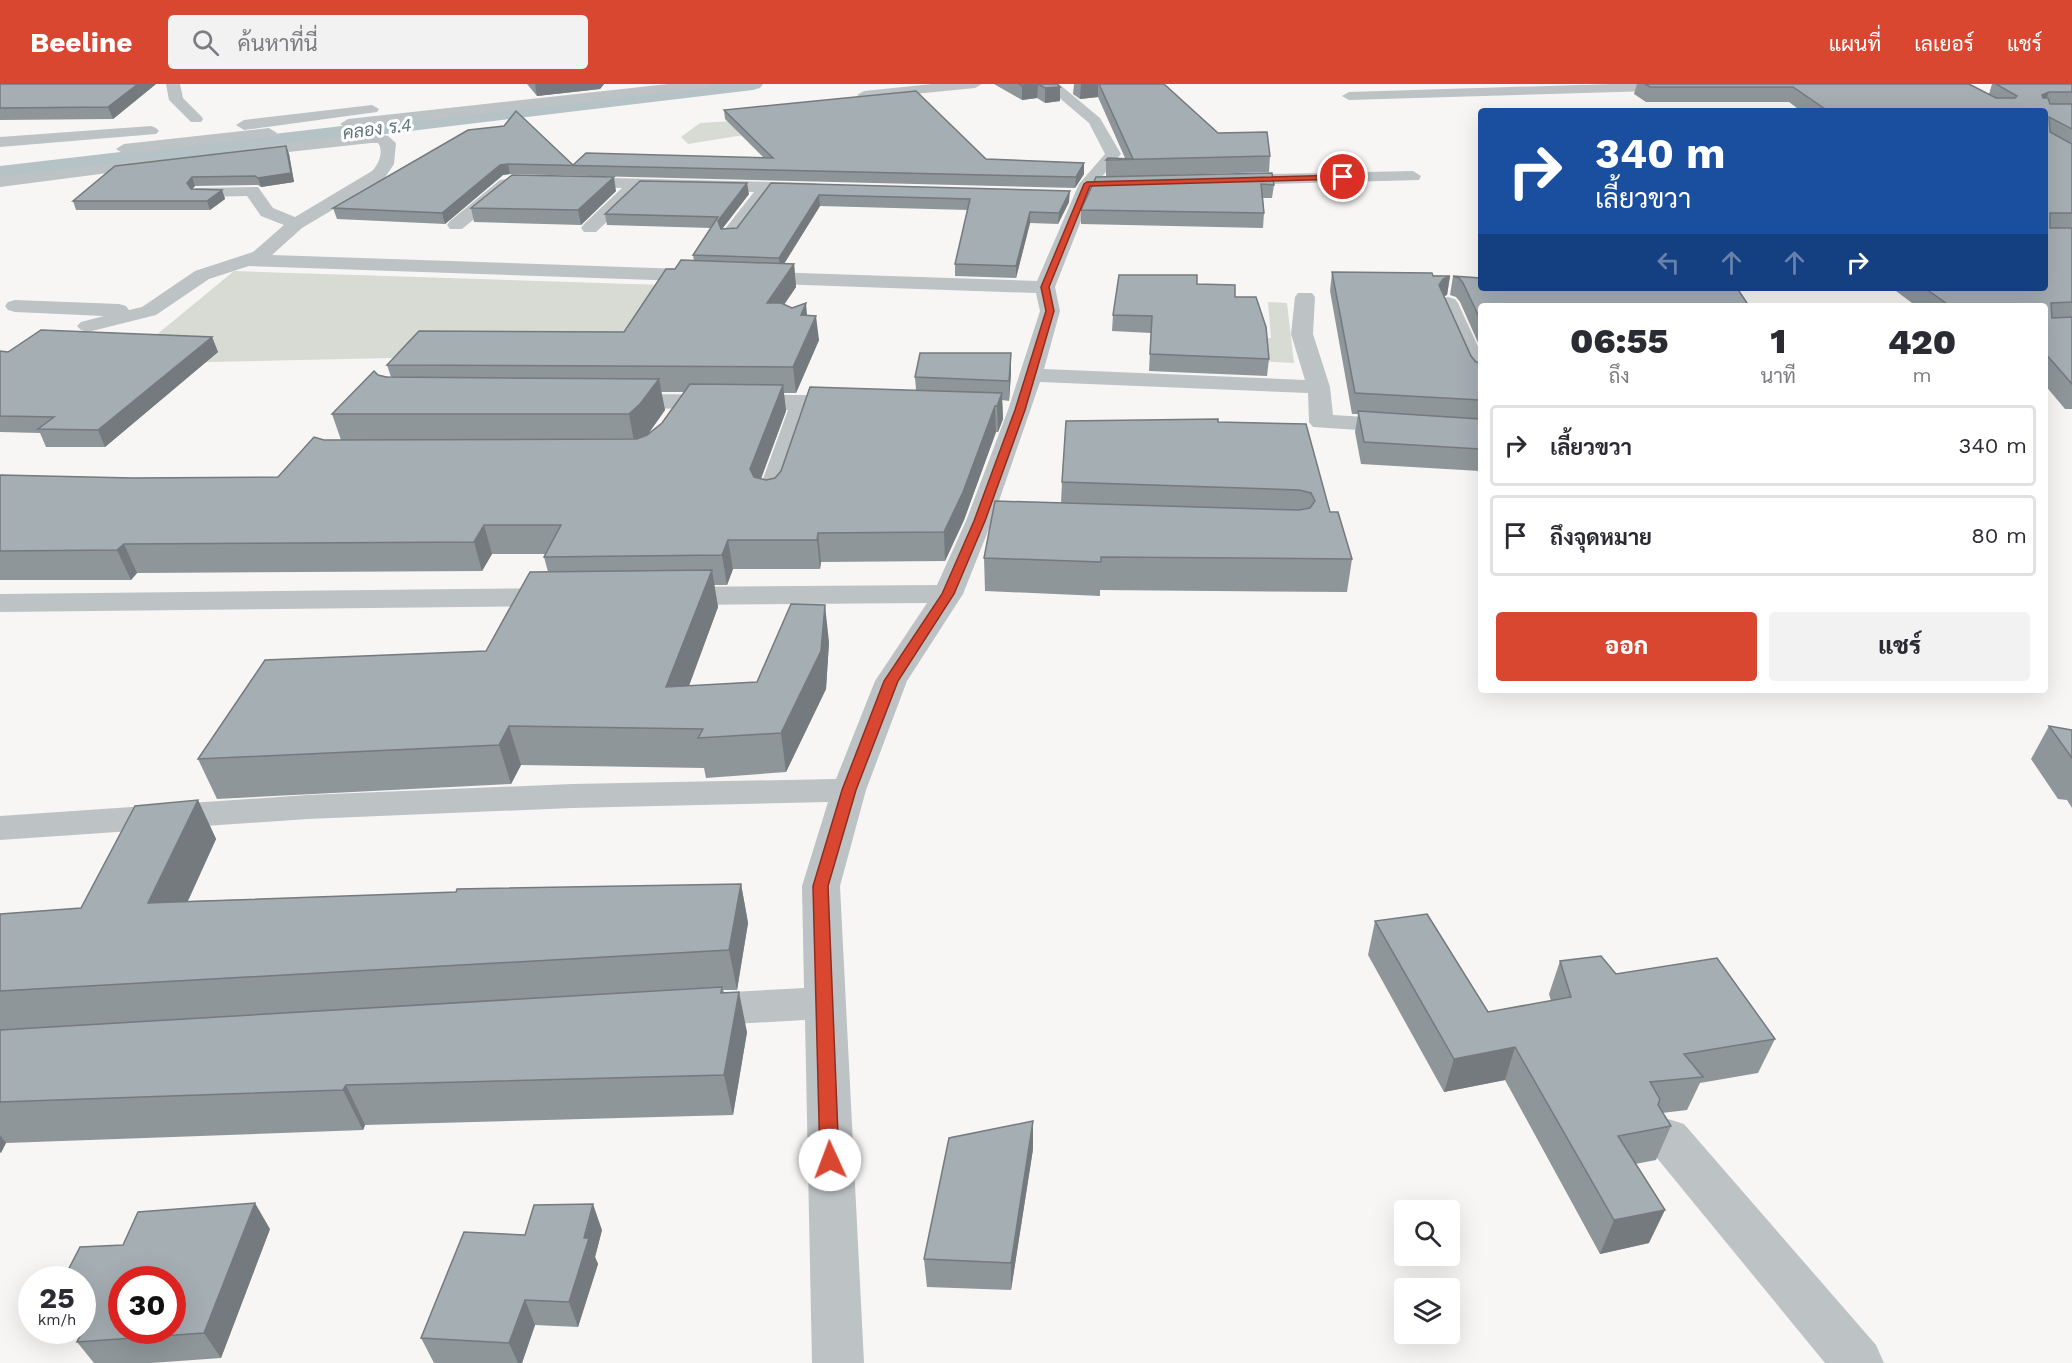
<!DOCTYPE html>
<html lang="th">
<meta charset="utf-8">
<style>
body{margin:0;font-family:"Work Sans",Sarabun,sans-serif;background:#f2f2f3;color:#2b2b33;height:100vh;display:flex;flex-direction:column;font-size:22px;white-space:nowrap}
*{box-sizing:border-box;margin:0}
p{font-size:20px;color:#7c7c81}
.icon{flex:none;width:33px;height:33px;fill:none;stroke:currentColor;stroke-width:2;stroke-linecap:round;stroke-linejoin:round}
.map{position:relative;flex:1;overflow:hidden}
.panel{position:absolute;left:1478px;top:219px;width:570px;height:390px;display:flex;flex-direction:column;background:#fff;border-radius:6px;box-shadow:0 6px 24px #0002}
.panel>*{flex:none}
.banner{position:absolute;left:1478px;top:24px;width:570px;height:183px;border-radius:6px;box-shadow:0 6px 24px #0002;background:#1a4fa0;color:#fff;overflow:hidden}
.buttons{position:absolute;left:1394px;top:1116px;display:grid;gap:12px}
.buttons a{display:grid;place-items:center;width:66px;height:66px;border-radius:6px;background:#fff;box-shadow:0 6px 24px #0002;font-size:30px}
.speed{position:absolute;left:18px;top:1182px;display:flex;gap:12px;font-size:30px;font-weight:700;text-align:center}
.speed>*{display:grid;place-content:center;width:78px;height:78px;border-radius:50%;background:#fff;box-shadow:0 6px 24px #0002;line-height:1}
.speed small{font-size:15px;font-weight:400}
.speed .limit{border:9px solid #d22;background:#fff;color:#111}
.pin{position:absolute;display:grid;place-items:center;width:51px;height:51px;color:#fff;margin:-26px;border:3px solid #fff;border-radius:50%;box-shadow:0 2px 6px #0007}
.me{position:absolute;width:66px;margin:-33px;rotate:358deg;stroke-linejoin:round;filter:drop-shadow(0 0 4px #0008)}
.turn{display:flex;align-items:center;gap:21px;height:126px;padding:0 18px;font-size:27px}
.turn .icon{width:78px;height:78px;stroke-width:2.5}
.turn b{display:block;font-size:42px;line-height:51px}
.lanes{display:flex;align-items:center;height:57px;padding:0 18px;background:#0003;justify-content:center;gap:30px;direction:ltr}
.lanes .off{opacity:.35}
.eta{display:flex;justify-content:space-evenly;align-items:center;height:102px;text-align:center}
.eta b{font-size:36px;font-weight:800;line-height:42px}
.primary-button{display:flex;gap:12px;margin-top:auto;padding:12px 18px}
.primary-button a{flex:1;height:69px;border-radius:6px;background:#da4730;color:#fff;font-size:24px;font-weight:800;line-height:69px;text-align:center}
.primary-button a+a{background:#f2f2f3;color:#2b2b33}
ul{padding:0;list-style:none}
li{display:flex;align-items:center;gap:18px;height:81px;margin:0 12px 9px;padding:0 6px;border:3px solid #e1e1e2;border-radius:6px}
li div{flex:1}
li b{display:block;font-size:22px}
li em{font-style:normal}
header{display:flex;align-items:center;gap:36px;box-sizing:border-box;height:84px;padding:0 30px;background:#da4730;color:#fff}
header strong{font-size:28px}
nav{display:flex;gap:33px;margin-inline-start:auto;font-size:21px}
.search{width:420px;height:54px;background:#f2f2f3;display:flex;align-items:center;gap:15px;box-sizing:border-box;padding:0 21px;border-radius:6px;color:#7c7c81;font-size:22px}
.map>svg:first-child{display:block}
</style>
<header>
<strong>Beeline</strong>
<div class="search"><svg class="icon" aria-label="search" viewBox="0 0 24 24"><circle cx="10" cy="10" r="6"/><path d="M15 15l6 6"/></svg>ค้นหาที่นี่</div>
<nav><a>แผนที่</a><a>เลเยอร์</a><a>แชร์</a></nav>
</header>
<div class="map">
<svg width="2072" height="1279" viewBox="0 0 2072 1279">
<rect width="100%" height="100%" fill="#f7f6f4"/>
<g fill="#d7dbd3">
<path d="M764,35l-20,16 -56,9 -7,-7 19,-14z"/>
<path d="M234,187l429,14 -44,68 -498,11z"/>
<path d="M1268,218l19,1 7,60 -96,-5 2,-22 71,2z"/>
</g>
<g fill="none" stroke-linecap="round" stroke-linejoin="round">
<path fill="#b5c3c6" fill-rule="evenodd" d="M703,0h60l-3,4 -7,2 -753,90v-14z"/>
<g fill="#bdc2c5" fill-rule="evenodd">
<path d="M166,0h14l3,14 18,18 2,3 -2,3h-10l-22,-22z"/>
<path d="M668,0h45l-7,4 -358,41 -8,-5 8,-5z"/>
<path d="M932,0h50l-7,4 -111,11 -7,-4 7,-4z"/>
<path d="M1043,0h16l41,34 21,36 -26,31 -40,102 5,24 -16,58 261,11 -14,-46 4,-37 3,-4h14l3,4 -2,37 17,53 3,28 147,9v14l-167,-11 -4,-5 -1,-29 -268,-11 -48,139 -29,73 -56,87 -41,109 -26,96 24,477h-52l-7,-343 -108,6 -15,-5 -6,-11 6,-11 15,-5 107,-6 -2,-102 26,-84 -256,6 -264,11 -308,21v-24l308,-21 264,-11 264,-5 39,-98 52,-78 -256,2 -10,-3 -5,-6 5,-6 10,-3 266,-2 29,-64 42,-111 32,-99 -4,-18 -787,-27 -40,13 -53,36 -68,17 -7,-2 -4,-4 4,-4 23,-6 -89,-4 -7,-2 -3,-4 3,-4 7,-2 104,4 7,2 3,4 13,-3 53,-36 58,-19 31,-27 -23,-9 -14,-20 -46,1 -6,-1 -3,-4 3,-4 63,-1 15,21 22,9 77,-46c7,-7 12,-20 6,-28h-7l-128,14 -8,-5 2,-3 134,-16 17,3 8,7 -2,21 -10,15 -82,49 -30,27 765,26 42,-97 26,-30 -16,-31z"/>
<path d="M1612,0h149l-7,4 -405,12 -7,-4 7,-4z"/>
<path d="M372,21l7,4 -2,3 -133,18 -8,-5 8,-5z"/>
<path d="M151,42l5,2 3,3 -3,3 -156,13v-10z"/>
<path d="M269,44l8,5 -3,3 -150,18 -8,-5 8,-5z"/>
<path d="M156,74l8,5 -2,3 -162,21v-10z"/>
<path d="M1413,87l8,5 -2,4 -190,5 -8,-5 8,-5z"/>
<path d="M571,93l242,6 6,1 3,4 -3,4 -6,1 -42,-1 -34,46h-14l-2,-4 33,-42 -112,-3 -46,43h-12l-3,-4 3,-4 38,-36 -57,-2 -2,-4z"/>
<path d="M506,95l6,1 2,4 -2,4 -50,41h-12l-3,-4 3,-4 50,-41z"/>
<path d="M1448,213l7,2 3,4 22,48v31l-8,-2 -3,-5 -31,-72 3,-4z"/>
<path d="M620,310l183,1 55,4 4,5 -4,5 -46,2 -30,87 -4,6 -9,2 -9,-2 -4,-6 32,-88 -168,-2 -8,-2 -4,-5 4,-5z"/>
<path d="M559,504l10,3 5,6 -5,6 -10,3 -559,6v-18z"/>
<path d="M1668,1035l16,5 192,221 8,18h-59l-173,-211 -7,-14 7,-14z"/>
</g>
</g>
<g fill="#8e969a" fill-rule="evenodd">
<path d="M0,0h156l-43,35 -113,1z"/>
<path d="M527,0h77l-4,5 -63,7z"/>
<path d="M994,0h63l3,17 -15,2 -8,-5 -15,2z"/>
<path d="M1074,0h90l54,49 52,23 -1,16 -163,5v-17l19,-2 -27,-61 -18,2 -7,-5z"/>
<path d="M1637,0h332l20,10 3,-10h80v325h-7l-21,-25v-78h-128l-24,-18h152v-177h-243l-12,-9h-143l-12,-8z"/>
<path d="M724,26l262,49 98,4v11l-9,14 -565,-14 -7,1 -58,49 -108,-5 -4,-11 171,-82 69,39 191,-7 -39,-39z"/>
<path d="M286,62l3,8 5,28 -33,5 -3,-2 -63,1 -3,3 30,1 3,9 -15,11h-134l-3,-9z"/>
<path d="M1096,93l178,8 -2,13h-9l1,15 -1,15 -182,-4v-14z"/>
<path d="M771,99l298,19 -11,22 -28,-1 -14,55 -61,-2v-12l13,-54 -148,-4 -36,58h10l2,23 -12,18 23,10 12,25 -23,53h-12l2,18 -25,68 5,1 9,-2 141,-88 -1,-13 96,-24v20l-2,28 -7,-1 1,19 -5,13h-2l-32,88 -19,41 -124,1 -1,7h-87l-6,16h-13l4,22 -29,79 68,-4 72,-40 -3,47 -40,83 -80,6 -2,-10 -183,-3 -10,19 -294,15 -19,-40 288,-108 62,-79 -4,-15 1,-3h-53l-10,17 -345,2 -6,7h-131v-105l132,3 146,-1 46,-37h17l-9,-26 46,-39 13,2 -4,-12 237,-33 51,-63 19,-8 -1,-6 18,-27 -104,-3 -2,-11 144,-20 -27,35 15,-1zM661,308h23l-22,31 -14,11 17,-24z"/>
<path d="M616,107l-35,34 -107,-3 -3,-14z"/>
<path d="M1332,188l118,4 -3,19 -3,1 27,60 5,6 4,1v108l-119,-7 -6,-32 3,-18h-6l-22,-123z"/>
<path d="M1453,192l146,13h20v-1h118l-257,18v41l-20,-45 -4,-5 -6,-2z"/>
<path d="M1197,200l38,13 34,62 -2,17 -118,-5 2,-38 -39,-2 1,-16z"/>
<path d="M212,253l6,15 -113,95h-59l-6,-14 -40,-1v-81l8,1z"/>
<path d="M1218,338l88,2 24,88 22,47 -5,33 -247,-2v6l-115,-5 -1,-33 77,-55 1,-21z"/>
<path d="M2049,642l23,4v78l-5,-8 -9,-1 -27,-40z"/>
<path d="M198,716l18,39 -28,62 553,-17 7,39 -11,67h-14l24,42 -14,83 -368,10 -2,5 -357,13 -6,10v-239l81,-6z"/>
<path d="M1375,837l113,91 63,-11 -2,-7 11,-33 56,13 159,65 -17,34 -58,10 -13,27 -25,3 9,13 -15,34 -21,4 14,79 -49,11 -95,-174 -61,12 -76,-137z"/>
<path d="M1033,1065l-22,141 -84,-3 -3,-28z"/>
<path d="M270,1145l-49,129 -70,5h-57l-17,-21 3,-6 -13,1 -5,-7h20v-50l41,-35z"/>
<path d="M602,1146l-7,27 3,7 -20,63 -43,-2 -13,38h-88l-13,-25 104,-103z"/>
</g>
<g fill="#747a7d">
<path d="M138,0h18l-43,35 -5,-12z"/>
<path d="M535,0h69l-4,5 -63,7z"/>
<path d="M1038,0l-1,14 -15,2v-14z"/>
<path d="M1081,0h17v13l-18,2z"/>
<path d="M1060,3v14l-15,2v-15z"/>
<path d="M2049,8l-6,15 -1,-12z"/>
<path d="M286,62l3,8 5,28 -33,5 -3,-9z"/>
<path d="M1084,79v11l-9,14 1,-11z"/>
<path d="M508,80l2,10 -7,1 -58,49 -3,-11 58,-48z"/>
<path d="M192,93l3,9 -5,6 -3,-9z"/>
<path d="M614,93l2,14 -35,34 -3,-15z"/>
<path d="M747,99l2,11 -30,39 -1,-12z"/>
<path d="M222,106l3,9 -15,11 -3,-9z"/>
<path d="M1070,107l-1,11 -11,22 1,-11z"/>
<path d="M819,111l1,11 -40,64 -1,-12z"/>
<path d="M1030,128v11l-14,55v-12z"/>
<path d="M794,180l2,23 -27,39 -2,-23z"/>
<path d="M1450,192l-3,19 -8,3v-13l4,-6z"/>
<path d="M806,219l2,24 -7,-12z"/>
<path d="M816,232l3,24 -23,53 -3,-26z"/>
<path d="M212,253l6,15 -113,95 -7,-17z"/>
<path d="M1011,269v20l-2,28v-20z"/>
<path d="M659,295l6,31 -19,27 -11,10 -6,-33z"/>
<path d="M783,301l3,26 -32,86 -4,-28z"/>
<path d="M1002,309l1,26 -5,13 -1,-26z"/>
<path d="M995,322l1,26 -32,88 -19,41 -1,-29z"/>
<path d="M484,441l8,29 -10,17 -8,-29z"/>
<path d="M818,449l3,29 -1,7 -3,-29z"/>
<path d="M728,456l5,29 -6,16 -5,-30z"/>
<path d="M124,460l13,29 -6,7 -14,-30z"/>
<path d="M712,486l6,37 -44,119 -8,-39z"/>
<path d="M825,521l4,37 -3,47 -40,83 -5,-39z"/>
<path d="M509,642l12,39 -10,19 -12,-39z"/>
<path d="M198,716l18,39 -47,103 -21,-39z"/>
<path d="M741,800l7,39 -11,67 -8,-40z"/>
<path d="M739,908l8,40 -14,83 -9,-40z"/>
<path d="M1515,963l-10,33 -61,12 10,-33z"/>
<path d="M346,1001l19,40 -2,5 -20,-40z"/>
<path d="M1033,1037v28l-22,141v-27z"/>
<path d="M0,1051l6,8 -5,10 -1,-1z"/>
<path d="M255,1119l15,26 -49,129 -17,-25z"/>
<path d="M593,1120l9,26 -7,27 3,7 -20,63 -9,-25z"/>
<path d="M1665,1126l-16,33 -49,11 14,-34z"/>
<path d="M525,1216l10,25 -13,38h-4l-9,-20z"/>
</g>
<g fill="#a5aeb3" stroke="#747a7d" stroke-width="1.5" fill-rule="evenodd">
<path d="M0,0h138l-30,23 -108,1z"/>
<path d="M1019,0h15l-12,2z"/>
<path d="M1038,0h19l3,3 -15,1z"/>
<path d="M1099,0h65l54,49 49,-1 3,24 -164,4 2,-2 25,1z"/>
<path d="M1645,0h324l27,14h19l2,-2 -21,-12h76v8h-23l-7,3 1,3h5l2,6h22v25l-23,-12 1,15 22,12v69h-22v15h22v74l-21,1 1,15 20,-1v67l-28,-32v-46h-94l-25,-18h119v-177h-216l-35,-24h-143z"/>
<path d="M916,7l70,68 98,4 -8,14 -568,-13 -8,1 -58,48 -109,-5 135,-78 36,-4 12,-15 57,54 13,-12 187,5 -49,-48z"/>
<path d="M286,62l5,27 -33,5 -3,-2 -63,1 -5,6 4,6 31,1 -15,11h-134l42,-35z"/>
<path d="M1272,89l2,12 -13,-1 3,29 -183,-3 15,-33z"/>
<path d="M512,91l102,2 -36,33 -107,-2z"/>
<path d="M640,97l107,2 -29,38 3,8 16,-1 34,-45 299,8 -11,22 -29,-1 -14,54 -61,-2 15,-65 -151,-4 -40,63 -86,-3 25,-38 -113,-3z"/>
<path d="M681,176l113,4 -27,39h14l11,5 14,-5 -5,12 15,1 -23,51 -406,-2 32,-34 205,1 42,-63h9z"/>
<path d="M1332,188l100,1 1,3h17l-7,3 -4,6 32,71 5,6 4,1v37l-125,-7z"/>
<path d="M1119,191h78v9l38,1v12h21l10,30 3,32 -119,-5 2,-38 -39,-1z"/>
<path d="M1453,192l27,2v10h118l1,1h20l1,-1h117l12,18h-269v13l-17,-36 -4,-5z"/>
<path d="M41,246l171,7 -114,93 -60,-1 16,-12 -54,-1v-65l8,1z"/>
<path d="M920,269h91l-2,28 -94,-4z"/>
<path d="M374,287l4,4 8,2 273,2 -19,25 -11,10h-297z"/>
<path d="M690,300l93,1 -33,84 4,8 12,3 9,-2 6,-7 29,-84 192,6 -5,13h-2l-32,86 -19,40 -126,1 -1,7h-89l-6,15 -178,2 17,-32h-77l-10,17 -350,2 -7,6 -117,1v-76l132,3 146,-1 36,-40 10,3 313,-1 10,-4 15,-12z"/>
<path d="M1358,327l122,8v30l-116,-7z"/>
<path d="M1218,335v3l88,2 24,88h8l14,47 -251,-2v5l-117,-4 11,-57 304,9 11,-2 5,-7 -4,-8 -12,-3 -237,-8 4,-61z"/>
<path d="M712,486l-46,117 91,-5 34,-78 34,1 -4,46 -40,82 -83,5 5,-9 -194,-3 -10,19 -301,14 67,-99 221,-9 44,-79z"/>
<path d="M2049,642l23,4v28z"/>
<path d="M198,716l-50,103 308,-11 1,-3 284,-5 -12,66 -729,41v-77l81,-6 54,-102z"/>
<path d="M1427,830l61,98 83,-15 -11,-36 41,-5 15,18 101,-16 58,81 -91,15 19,23 -53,5 10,17 -2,6 13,21 -53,10 47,74 -51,10 -99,-173 -61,12 -79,-138z"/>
<path d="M722,903l-1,6 18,-1 -15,83 -378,10 -3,5 -343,12v-72z"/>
<path d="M1033,1037l-22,142 -87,-4 25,-121z"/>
<path d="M255,1119l-51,130 -127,9 16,-33 -11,1v-30h-19l17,-33 43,-2 15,-33zM122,1196h50v50h-50z"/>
<path d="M593,1120l-9,34h5l-20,64 -44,-2 -16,43 -88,-5 43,-106 61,3 9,-30z"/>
</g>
<path fill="#da4730" stroke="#8e2e1f" stroke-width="1.5" d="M1343,91l3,4 -256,7 -41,101 5,24 -29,99 -40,111 -31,73 -56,87 -42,109 -28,96 11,274 -3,6 -6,3 -7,-3 -3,-6 -7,-274 29,-96 42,-109 58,-87 32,-73 41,-111 31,-99 -5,-24 43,-103 3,-2z"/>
<g text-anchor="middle" stroke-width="6" stroke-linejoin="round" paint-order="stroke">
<g font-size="18" font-style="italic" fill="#5e7478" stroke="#fff">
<text transform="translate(377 45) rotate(-7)" y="6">คลอง ร.4</text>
</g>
</g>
</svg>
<div class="buttons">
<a><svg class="icon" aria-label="search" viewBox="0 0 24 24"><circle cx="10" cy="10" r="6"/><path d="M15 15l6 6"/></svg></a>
<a><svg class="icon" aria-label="layers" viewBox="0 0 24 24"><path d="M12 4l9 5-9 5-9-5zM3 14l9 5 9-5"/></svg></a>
</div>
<div class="speed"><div>25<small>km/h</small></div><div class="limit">30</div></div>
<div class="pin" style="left:1343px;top:93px;background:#d93025"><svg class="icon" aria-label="arrive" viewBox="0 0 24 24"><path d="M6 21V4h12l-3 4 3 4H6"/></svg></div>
<svg class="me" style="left:830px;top:1076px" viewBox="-20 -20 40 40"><circle r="19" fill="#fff"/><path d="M0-13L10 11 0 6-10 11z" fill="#da4730"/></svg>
<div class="banner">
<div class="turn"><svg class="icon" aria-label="right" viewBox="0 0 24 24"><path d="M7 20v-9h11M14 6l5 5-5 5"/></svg><div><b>340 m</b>เลี้ยวขวา</div></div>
<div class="lanes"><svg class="icon off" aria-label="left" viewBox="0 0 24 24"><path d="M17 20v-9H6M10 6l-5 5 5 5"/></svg><svg class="icon off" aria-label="ahead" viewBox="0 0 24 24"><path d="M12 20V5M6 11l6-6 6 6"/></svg><svg class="icon off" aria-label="ahead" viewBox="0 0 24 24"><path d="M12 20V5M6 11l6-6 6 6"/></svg><svg class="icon" aria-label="right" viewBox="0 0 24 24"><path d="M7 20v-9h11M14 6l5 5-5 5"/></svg></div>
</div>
<section class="panel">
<div class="eta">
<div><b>06:55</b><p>ถึง</p></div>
<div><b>1</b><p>นาที</p></div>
<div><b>420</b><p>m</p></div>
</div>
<ul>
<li><svg class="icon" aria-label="right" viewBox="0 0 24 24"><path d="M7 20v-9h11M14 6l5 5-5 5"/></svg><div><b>เลี้ยวขวา</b></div><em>340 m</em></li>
<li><svg class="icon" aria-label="arrive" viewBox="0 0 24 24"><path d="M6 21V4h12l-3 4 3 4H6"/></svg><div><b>ถึงจุดหมาย</b></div><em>80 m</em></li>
</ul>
<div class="primary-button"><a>ออก</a><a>แชร์</a></div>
</section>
</div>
